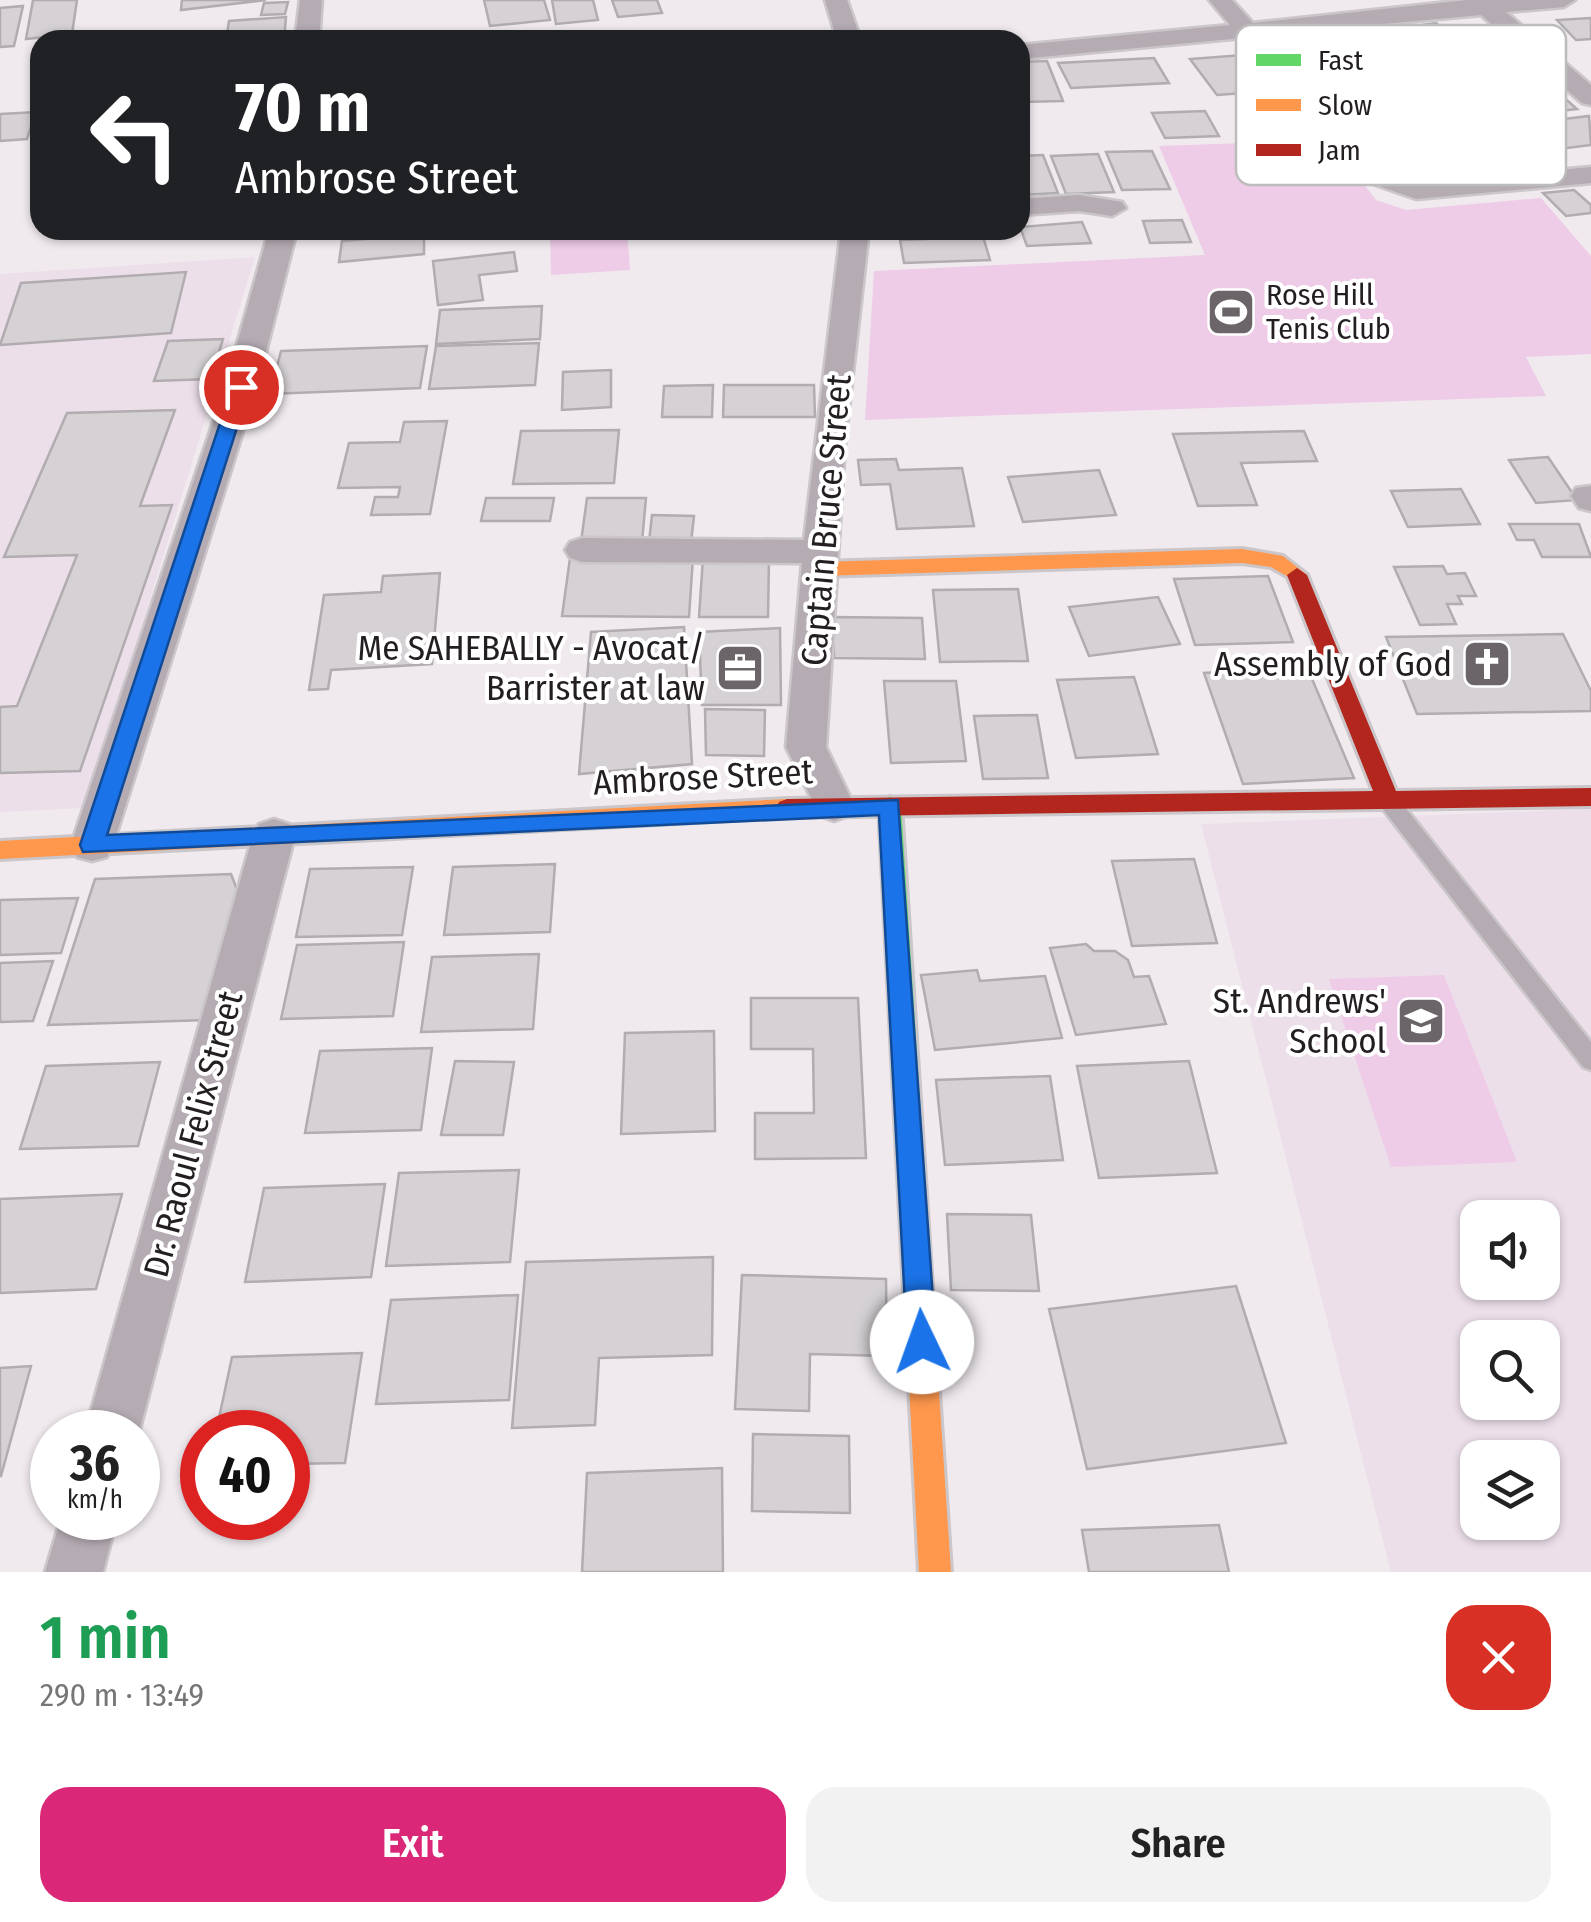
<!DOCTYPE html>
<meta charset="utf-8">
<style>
body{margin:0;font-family:"Fira Sans Condensed",sans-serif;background:#f2f2f2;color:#222;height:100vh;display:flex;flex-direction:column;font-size:38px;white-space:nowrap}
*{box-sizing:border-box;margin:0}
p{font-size:32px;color:#767676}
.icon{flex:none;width:55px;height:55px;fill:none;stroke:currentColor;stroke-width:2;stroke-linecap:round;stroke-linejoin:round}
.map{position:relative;height:1572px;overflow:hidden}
.panel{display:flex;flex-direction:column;background:#fff;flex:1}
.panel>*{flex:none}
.hud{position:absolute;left:30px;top:30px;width:1000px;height:210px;border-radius:30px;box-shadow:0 2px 8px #0004;background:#202124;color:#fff;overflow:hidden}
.tools{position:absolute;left:1460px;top:1200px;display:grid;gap:20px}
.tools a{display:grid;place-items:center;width:100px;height:100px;border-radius:20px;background:#fff;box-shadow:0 2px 8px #0004;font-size:50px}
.speed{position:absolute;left:30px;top:1410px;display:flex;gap:20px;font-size:50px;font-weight:700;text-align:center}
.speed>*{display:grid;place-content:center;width:130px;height:130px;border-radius:50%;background:#fff;box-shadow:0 2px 8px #0004;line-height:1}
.speed small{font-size:25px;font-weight:400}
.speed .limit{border:15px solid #d22;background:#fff;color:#111}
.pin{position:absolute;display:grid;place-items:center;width:85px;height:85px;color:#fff;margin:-42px;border:5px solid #fff;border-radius:50%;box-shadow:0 2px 10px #0007}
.me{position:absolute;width:110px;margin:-55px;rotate:357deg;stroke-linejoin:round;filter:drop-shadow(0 0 8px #0008)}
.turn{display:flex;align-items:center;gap:35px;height:210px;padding:0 40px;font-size:45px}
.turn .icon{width:130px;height:130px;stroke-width:2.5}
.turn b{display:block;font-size:70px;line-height:85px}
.round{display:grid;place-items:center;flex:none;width:105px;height:105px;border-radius:30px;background:#f2f2f2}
.overview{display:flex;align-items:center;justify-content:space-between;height:170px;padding:0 40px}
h1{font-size:60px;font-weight:600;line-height:75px;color:#1e9e55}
.button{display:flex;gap:20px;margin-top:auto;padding:20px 40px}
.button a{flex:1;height:115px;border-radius:30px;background:#db2777;color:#fff;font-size:40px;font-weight:600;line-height:115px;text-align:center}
.button a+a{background:#f2f2f2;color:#222}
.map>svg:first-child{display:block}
</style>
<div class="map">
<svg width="1591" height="1572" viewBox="0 0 1591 1572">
<rect width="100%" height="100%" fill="#f0eaef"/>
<g fill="#eddfea" fill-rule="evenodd">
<path d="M255,257l-169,551 -86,4v-538z"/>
<path d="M1591,809v763h-200l-190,-748zM1478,1218h64v64h-64zM1478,1338h64v64h-64zM1478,1458h64v64h-64z"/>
</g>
<g fill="#eecbe7">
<path d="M1330,140l46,60 30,10 135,-12 50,58v98l-65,3 20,39 -681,24 9,-149 331,-16 -46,-109z"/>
<path d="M550,230h77l3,40 -79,5z"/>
<path d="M1444,975l73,187 -126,5 -62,-188z"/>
</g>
<g fill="#d5d1d4" stroke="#b1acb0" stroke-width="2.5">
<path d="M33,0h44l-5,34 -46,5z"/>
<path d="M182,0h84l-85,10z"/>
<path d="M484,0h60l6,20 -60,6z"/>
<path d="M552,0h41l5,20 -42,4z"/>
<path d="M612,0h45l5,13 -44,4z"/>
<path d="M288,2l-3,12 -24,1 3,-12z"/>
<path d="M23,6l-9,40 -14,1v-39z"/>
<path d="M286,17l-2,23h-58l3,-19z"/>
<path d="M1591,18v21l-15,1 -19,-20z"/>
<path d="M1436,23l30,24 -22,3 -30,-24z"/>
<path d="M561,32l3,8h-70z"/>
<path d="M1256,54l29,36 -68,5 -27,-36z"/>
<path d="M1154,58l15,25 -98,5 -13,-25z"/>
<path d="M1047,61l16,40 -43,1v-40z"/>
<path d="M1553,88l24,21 -55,6 -23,-21z"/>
<path d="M1205,111l14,25 -54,2 -13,-25z"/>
<path d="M36,112l-9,27 -27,2v-27z"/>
<path d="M1589,116l2,29 -40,5 -29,-26z"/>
<path d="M1152,151l18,38 -48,1 -16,-38z"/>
<path d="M1098,154l16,38 -48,2 -15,-38z"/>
<path d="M1043,155l15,38 -38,2v-39z"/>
<path d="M1574,190l17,15v8l-25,3 -23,-23z"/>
<path d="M1182,220l9,22 -41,1 -7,-22z"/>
<path d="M1082,222l9,21 -64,3 -7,-19z"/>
<path d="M924,230l58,3 8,27 -86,3 -4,-23 26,-1z"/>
<path d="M424,234v20l-85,8 3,-21z"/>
<path d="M514,252l3,19 -38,4 4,25 -45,5 -5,-44z"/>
<path d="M186,272l-15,61 -171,12 21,-62z"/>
<path d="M542,306l-2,33 -104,5 4,-34z"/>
<path d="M223,339l-12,40 -57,2 14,-40z"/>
<path d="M539,343l-4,42 -106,4 7,-43z"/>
<path d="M427,346l-7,42 -150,6 11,-43z"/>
<path d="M611,370v37l-49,3 1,-38z"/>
<path d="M713,385l-1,32h-50l2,-31z"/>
<path d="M724,385h90l1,32h-92z"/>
<path d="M175,410l-35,96 32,-1 -92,266 -80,2v-66l17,-1 60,-151 -73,2 63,-144z"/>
<path d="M447,421l-17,93 -59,1 4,-18h23l2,-10 -62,1 11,-45 51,-1 4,-20z"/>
<path d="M619,430l-5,53 -101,1 8,-53z"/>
<path d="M1304,431l13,30 -76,2 16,42 -59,1 -25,-72z"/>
<path d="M1548,457l29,43 -41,3 -27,-43z"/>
<path d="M896,459l3,11 63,-2 12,58 -77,3 -7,-45 -29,1 -3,-25z"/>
<path d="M1099,470l17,45 -93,7 -15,-45z"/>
<path d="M1461,489l19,35 -72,3 -17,-36z"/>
<path d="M486,498h68l-4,23h-69z"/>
<path d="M587,498h59l-4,44h-61z"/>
<path d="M652,515l42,1 -3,27 -42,-1z"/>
<path d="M1509,524h70l12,33h-49l-8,-17h-17z"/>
<path d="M693,557l-4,60 -127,-1 8,-58z"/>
<path d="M703,558l66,1 -1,58h-69z"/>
<path d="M1443,566l4,8 18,-1 11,23h-18l4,8h-15l9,20 -36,1 -26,-58z"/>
<path d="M440,573l-8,91 -101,6 -3,19 -19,1 15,-95 57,-3 2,-16z"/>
<path d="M1268,576l25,66 -98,3 -21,-66z"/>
<path d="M1018,589l10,72 -88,1 -7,-72z"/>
<path d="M1158,597l22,47 -91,12 -20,-49z"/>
<path d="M833,617l89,1 3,41 -91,-1z"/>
<path d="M684,627l8,137 -113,10 12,-142z"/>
<path d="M780,628l1,77h-79l-3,-73z"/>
<path d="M1563,634l28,57v20l-174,3 -31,-77z"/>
<path d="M1307,667l47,111 -111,6 -39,-111z"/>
<path d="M1134,677l24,77 -82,4 -19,-78z"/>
<path d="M884,681h72l10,80 -75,2z"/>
<path d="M705,709l60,1 -1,46 -58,-1z"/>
<path d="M1037,715l11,63 -65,1 -9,-63z"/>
<path d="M1194,859l23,84 -85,3 -20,-85z"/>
<path d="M555,864l-5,68 -106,3 9,-68z"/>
<path d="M413,867l-11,68 -106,2 14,-68z"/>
<path d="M231,874l7,18 -30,128 -160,5 47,-146z"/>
<path d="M78,898l-17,55 -61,2v-55z"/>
<path d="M404,942l-11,74 -112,3 16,-74z"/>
<path d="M1086,944l8,7h21l13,9 6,17 15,-1 17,48 -90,11 -26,-87z"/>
<path d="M539,954l-6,75 -112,3 11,-75z"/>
<path d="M53,961l-20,60 -33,1v-59z"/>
<path d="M977,970l3,11 65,-5 17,62 -127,12 -14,-75z"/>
<path d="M751,998h107l8,160 -111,1v-46h59l-1,-64h-62z"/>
<path d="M714,1031l1,100 -94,3 4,-101z"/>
<path d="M432,1048l-11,82 -116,3 15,-82z"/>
<path d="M455,1061l59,1 -11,73h-62z"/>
<path d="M1189,1061l28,112 -118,5 -22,-112z"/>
<path d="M160,1062l-22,84 -118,3 26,-83z"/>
<path d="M1050,1076l13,84 -118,5 -9,-85z"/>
<path d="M519,1170l-9,92 -124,4 13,-93z"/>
<path d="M385,1184l-14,93 -126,5 19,-94z"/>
<path d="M122,1194l-26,95 -96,4v-94z"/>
<path d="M947,1214l84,1 8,76 -88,-1z"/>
<path d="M713,1257l-1,98 -113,3 -4,67 -83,3 14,-166z"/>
<path d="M742,1275l144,4 1,77 -77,-2 -1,57 -74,-2z"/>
<path d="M1236,1286l50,157 -199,26 -38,-160z"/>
<path d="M518,1295l-9,105 -133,4 15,-104z"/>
<path d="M362,1353l-17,110 -57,1v-32h-72l16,-75z"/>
<path d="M31,1366l-30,110h-1v-108z"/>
<path d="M753,1434l96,2 1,77 -98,-2z"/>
<path d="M722,1468l1,104h-141l5,-99z"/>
<path d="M1219,1525l10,47h-140l-7,-42z"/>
</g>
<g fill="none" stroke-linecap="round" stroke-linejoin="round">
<g stroke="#cac6c9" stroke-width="5">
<path id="lane" d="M1389,794l7,2 195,246v28l-8,-3 -201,-259 -3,-6 3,-6z"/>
</g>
<g stroke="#cac6c9" stroke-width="5">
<g id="street">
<path d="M300,0h22l-3,40h-24z"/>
<path d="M825,0h22l14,40h-24z"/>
<path d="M1209,0h23l21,23 214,-23h108l-11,7 -58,5 85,73v20l-9,-2 -101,-88 -216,20 126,137 28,11 172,-16v16l-175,16 -43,-15 -131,-146 -222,21v-14l210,-20z"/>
<path d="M1079,195l43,7 4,6 -14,8 -33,-5 -59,4v-16z"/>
<path d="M269,230h28l-40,157 -144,458 -6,12 -15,4 -15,-4 -6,-12 154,-458z"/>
<path d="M841,230h28l-24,213 -19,304 28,58 -6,11 -14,5 -14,-5 -34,-69 16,-184 -220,-1 -12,-4 -5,-8 5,-8 12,-4 222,2z"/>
<path d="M1591,486v25l-12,-3 -8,-12 5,-8z"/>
<path d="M274,819l15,5 6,11 -156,597 -1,4v-4h-53l168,-597 6,-11z"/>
<path d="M61,1518h56l-14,54h-58z"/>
</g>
</g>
<g stroke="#cac6c9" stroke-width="6">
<path id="fast" d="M890,797l8,3 3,6 30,466 -4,10 -10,4 -10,-4 -4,-10 -24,-466 3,-6z"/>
</g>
<g stroke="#cac6c9" stroke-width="6">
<g id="slow">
<path d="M1242,549l41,7 24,19 -10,7 -26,-15 -29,-4 -421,13 -10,-7 10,-7z"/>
<path d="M787,799l8,3 3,6 -3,6 -8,3 -787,42v-18z"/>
<path d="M917,1258l10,4 4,10 20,300h-32l-16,-300 4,-10z"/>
</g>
</g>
<g stroke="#cac6c9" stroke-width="6">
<path id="jam" d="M1297,568l10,7 89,216 195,-3v18l-804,11 -8,-3 -3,-6 3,-6 8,-3 586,-8 -86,-216z"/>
</g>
<use href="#lane" fill="#b5abb3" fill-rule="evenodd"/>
<use href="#street" fill="#b5abb3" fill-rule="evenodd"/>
<use href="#fast" fill="#63d668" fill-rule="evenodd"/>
<use href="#slow" fill="#ff974d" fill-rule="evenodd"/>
<use href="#jam" fill="#b3261e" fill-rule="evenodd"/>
</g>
<path fill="#1a73e8" stroke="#114b97" stroke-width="2.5" d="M241,381l9,6 -143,448 791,-35 38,542 -4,11 -10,4 -11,-4 -4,-11 -28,-527 -796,37 -3,-7 152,-458z"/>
<defs>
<g id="stadium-square" transform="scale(2.5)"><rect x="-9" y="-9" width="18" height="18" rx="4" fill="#6b656a" stroke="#fff"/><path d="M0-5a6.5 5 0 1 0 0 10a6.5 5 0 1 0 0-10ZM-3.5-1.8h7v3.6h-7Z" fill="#fff"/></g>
<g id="church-square" transform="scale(2.5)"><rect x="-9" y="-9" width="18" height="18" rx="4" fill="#6b656a" stroke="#fff"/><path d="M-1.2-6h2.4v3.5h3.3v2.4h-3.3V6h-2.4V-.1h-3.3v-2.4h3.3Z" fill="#fff"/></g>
<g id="office-square" transform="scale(2.5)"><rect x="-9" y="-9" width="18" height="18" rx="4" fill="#6b656a" stroke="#fff"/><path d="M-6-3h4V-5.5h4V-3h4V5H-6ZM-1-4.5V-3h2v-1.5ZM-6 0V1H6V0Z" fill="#fff"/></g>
<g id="school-square" transform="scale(2.5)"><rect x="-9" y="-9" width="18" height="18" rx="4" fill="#6b656a" stroke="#fff"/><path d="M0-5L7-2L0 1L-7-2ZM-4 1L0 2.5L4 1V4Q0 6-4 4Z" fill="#fff"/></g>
</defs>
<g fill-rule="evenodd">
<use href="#stadium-square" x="1231" y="312"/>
<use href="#church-square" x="1487" y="664"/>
<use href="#office-square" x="740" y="668"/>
<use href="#school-square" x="1421" y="1021"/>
</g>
<g text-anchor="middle" stroke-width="8" stroke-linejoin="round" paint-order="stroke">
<g font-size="30" fill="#231e22" stroke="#fff" text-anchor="start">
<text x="1266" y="305">Rose Hill<tspan x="1266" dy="34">Tenis Club</tspan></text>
</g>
<g font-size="35" fill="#231e22" stroke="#fff">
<text transform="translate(826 520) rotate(-85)" y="12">Captain Bruce Street</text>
<text transform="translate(703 777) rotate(-3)" y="12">Ambrose Street</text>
<text transform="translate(193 1134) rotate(-75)" y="12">Dr. Raoul Felix Street</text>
</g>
<g font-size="35" fill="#231e22" stroke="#fff" text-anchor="end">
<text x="705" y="660">Me SAHEBALLY - Avocat/<tspan x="705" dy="40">Barrister at law</tspan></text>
<text x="1452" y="676">Assembly of God</text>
<text x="1386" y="1013">St. Andrews'<tspan x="1386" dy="40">School</tspan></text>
</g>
</g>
<rect x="1236" y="25" width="330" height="160" rx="15" fill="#fff" stroke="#bdbcbd" stroke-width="2.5"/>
<rect x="1256" y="54" width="45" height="12" fill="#63d668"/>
<rect x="1256" y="99" width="45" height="12" fill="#ff974d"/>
<rect x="1256" y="144" width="45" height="12" fill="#b3261e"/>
<g font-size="28" fill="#231e22">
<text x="1318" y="70">Fast</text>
<text x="1318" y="115">Slow</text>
<text x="1318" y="160">Jam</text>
</g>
</svg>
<div class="tools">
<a><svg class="icon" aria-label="sound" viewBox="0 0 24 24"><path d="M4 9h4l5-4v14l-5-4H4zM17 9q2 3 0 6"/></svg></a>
<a><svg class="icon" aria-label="search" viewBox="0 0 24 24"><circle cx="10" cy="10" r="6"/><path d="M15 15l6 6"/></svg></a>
<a><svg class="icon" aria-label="layers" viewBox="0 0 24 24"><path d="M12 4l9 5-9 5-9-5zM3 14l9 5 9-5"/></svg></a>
</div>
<div class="speed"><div>36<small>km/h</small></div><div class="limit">40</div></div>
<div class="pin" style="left:241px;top:387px;background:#d93025"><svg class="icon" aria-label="arrive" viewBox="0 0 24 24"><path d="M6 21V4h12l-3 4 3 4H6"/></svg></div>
<svg class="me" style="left:922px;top:1342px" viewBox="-20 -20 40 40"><circle r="19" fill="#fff"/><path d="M0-13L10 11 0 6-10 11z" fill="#1a73e8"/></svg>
<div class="hud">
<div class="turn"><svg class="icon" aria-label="left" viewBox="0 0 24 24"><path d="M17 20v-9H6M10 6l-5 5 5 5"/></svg><div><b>70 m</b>Ambrose Street</div></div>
</div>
</div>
<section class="panel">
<div class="overview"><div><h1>1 min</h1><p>290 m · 13:49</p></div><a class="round" style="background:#d93025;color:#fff"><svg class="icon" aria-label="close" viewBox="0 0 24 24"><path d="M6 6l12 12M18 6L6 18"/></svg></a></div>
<div class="button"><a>Exit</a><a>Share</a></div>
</section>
